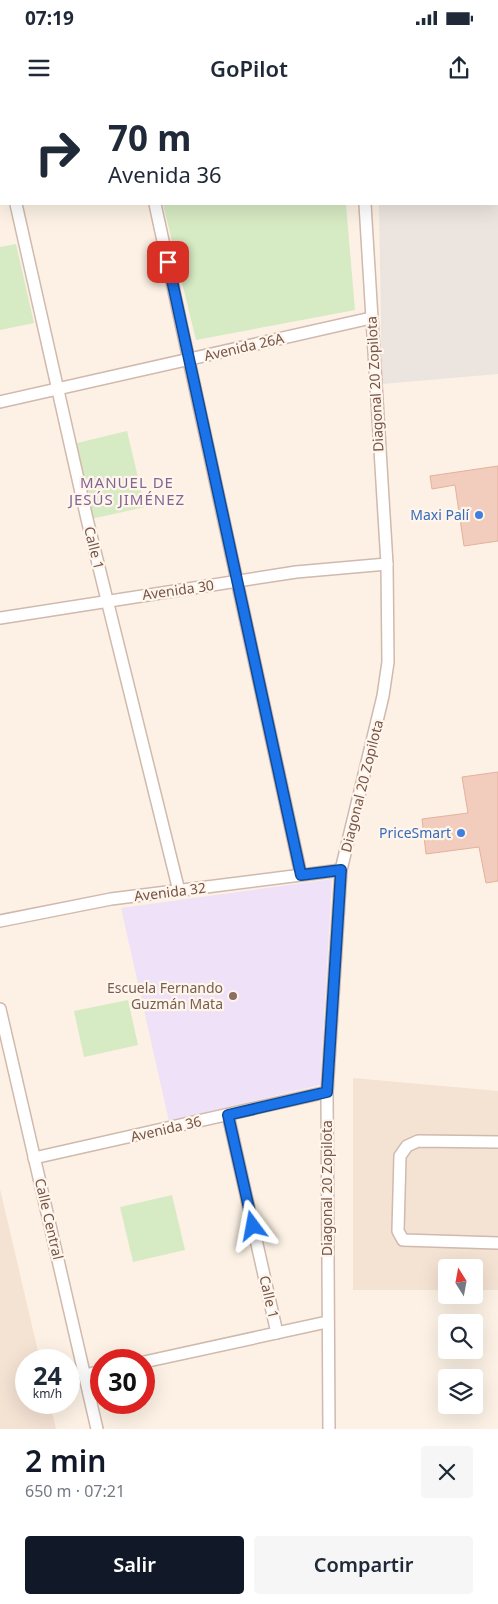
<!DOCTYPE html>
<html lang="es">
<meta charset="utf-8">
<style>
body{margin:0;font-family:"Noto Sans",sans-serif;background:#f6f6f7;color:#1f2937;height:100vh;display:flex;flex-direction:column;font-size:19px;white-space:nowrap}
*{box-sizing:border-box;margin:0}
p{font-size:16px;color:#747a83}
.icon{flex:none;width:28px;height:28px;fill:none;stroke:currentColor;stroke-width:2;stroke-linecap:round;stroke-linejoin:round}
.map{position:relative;height:1329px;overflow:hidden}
.side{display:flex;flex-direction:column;background:#fff;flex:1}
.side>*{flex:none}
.top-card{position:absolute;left:0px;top:0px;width:499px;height:105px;box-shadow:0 5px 20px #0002;background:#fff;color:#1f2937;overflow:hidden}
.needle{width:32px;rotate:349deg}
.tools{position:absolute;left:438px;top:1159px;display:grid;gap:10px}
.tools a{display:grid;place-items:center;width:45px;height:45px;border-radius:5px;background:#fff;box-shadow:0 5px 20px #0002;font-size:25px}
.speed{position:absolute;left:15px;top:1249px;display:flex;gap:10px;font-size:25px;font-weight:700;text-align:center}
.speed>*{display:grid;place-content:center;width:65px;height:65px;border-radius:50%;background:#fff;box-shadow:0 5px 20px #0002;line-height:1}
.speed small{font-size:12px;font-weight:400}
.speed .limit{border:8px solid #d22;background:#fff;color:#111}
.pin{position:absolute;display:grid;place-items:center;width:42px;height:42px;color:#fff;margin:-21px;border-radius:10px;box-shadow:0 2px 8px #0006}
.me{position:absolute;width:55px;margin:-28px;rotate:347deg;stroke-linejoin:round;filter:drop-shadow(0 0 4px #0008)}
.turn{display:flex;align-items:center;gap:18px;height:105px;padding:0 25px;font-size:22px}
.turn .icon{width:65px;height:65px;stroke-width:2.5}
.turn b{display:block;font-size:35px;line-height:42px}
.round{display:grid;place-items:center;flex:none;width:52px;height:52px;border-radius:5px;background:#f6f6f7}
.summary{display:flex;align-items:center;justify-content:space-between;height:85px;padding:0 25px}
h1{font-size:30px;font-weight:600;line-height:38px;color:#111827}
.button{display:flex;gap:10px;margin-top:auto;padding:10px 25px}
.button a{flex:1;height:58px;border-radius:5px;background:#111827;color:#fff;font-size:20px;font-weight:600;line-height:58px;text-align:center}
.button a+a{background:#f6f6f7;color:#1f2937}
.status{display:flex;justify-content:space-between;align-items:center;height:35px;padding:0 25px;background:#fff;direction:ltr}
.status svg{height:14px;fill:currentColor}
header{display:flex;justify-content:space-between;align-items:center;height:65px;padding:0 25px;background:#fff;font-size:22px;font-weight:600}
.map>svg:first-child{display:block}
</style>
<div class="status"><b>07:19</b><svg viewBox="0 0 49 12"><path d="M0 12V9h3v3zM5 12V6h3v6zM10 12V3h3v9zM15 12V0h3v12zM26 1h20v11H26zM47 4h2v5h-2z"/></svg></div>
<header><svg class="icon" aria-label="menu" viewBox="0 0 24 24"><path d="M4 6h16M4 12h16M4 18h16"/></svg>GoPilot<svg class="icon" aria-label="share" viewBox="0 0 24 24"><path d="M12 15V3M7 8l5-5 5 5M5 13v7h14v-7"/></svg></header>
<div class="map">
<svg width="498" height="1329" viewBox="0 0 498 1329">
<rect width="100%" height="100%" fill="#fcf1e4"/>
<g fill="#f4e2d3">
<path d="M353,978l145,13v199h-24v-22h-28v22h-93z"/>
<path d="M0,1089l40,171h-14v42l24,1 6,26h-56z"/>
</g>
<path fill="#ece4df" d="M377,0h121v274l-116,10 -3,-180h119v-103z"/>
<path fill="#eee1f8" d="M332,779l-12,206 -151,36 -48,-213z"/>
<g fill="#d6eac3">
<path d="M163,104l183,1 9,105 -159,30z"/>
<path d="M16,144l18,79 -34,7v-83z"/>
<path d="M127,331l18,76 -54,12 -18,-75z"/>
<path d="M128,900l10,45 -54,12 -10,-46z"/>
<path d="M172,1095l13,55 -52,12 -13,-55z"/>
</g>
<g fill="#f2ccbc" stroke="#e4b19c">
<path d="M498,366v75l-34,5 -9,-61 -23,4 -2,-13z"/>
<path d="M498,672v109l-12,2 -7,-36 -53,7 -4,-35 46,-6 -6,-36z"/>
</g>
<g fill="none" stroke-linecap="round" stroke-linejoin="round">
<g stroke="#d0b9ae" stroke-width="14">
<g id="minor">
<path d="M134,0v1"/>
<path d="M237,0l5,1"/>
<path d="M362,1v-1"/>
<path d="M0,6l1,9"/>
<path d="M0,81h1"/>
<path d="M16,104l71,315 92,372"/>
<path d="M155,104l146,671"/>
<path d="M0,302l371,-84"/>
<path d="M0,518l296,-46 91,-8"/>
<path d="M0,821l111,-22 230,-29"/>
<path d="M0,909l97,420"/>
<path d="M228,1015l49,218"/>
<path d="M498,1042l-80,-1 -11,5 -7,10 -2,75 5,9 95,3"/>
<path d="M34,1058l293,-66"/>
<path d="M144,1262l183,-40"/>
<path d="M86,1275l15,-4"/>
<path d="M329,1329l-2,-337 14,-222 42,-174 5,-34 -1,-98 -22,-360"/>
</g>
</g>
<use href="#minor" stroke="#fff" stroke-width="11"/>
</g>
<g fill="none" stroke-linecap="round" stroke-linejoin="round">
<g stroke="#114b97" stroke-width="12">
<path id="route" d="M168,162l133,613 40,-5 -14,222 -99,23 25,111"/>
</g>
<use href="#route" stroke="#1a73e8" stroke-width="9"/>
</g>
<g fill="#3f7fe0" stroke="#fff5ea" stroke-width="2">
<circle cx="479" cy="415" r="5"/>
<circle cx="461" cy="733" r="5"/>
</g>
<circle fill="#8d6e63" stroke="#fff5ea" stroke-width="2" cx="233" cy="896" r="5"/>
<g text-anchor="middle" stroke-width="4.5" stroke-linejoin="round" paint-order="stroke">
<g font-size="14" fill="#75554a" stroke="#fff5ea">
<text transform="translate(244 247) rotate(-13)" y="5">Avenida 26A</text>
<text transform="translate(375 284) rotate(-93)" y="5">Diagonal 20 Zopilota</text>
<text transform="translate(94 448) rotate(76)" y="5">Calle 1</text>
<text transform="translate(178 490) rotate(-8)" y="5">Avenida 30</text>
<text transform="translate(362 686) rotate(-76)" y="5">Diagonal 20 Zopilota</text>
<text transform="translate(170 792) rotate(-7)" y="5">Avenida 32</text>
<text transform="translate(166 1029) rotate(-13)" y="5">Avenida 36</text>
<text transform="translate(327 1088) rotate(-90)" y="5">Diagonal 20 Zopilota</text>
<text transform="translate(49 1119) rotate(77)" y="5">Calle Central</text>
<text transform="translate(269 1197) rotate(77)" y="5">Calle 1</text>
</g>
<g font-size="14" fill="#366cbe" stroke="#fff5ea" text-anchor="end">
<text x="469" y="420">Maxi Palí</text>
<text x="451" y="738">PriceSmart</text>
</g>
<g font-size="14" fill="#785e54" stroke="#fff5ea" text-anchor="end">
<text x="223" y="893">Escuela Fernando<tspan x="223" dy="16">Guzmán Mata</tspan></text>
</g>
<g font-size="15" letter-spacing="1" fill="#826598" stroke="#fff5ea">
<text x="127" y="388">MANUEL DE<tspan x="127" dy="17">JESÚS JIMÉNEZ</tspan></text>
</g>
</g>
</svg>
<div class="tools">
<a><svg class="needle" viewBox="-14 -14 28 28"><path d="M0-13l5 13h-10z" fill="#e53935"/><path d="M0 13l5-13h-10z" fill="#747a83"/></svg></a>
<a><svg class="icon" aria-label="search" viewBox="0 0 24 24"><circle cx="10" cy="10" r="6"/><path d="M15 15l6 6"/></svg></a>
<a><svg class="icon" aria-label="layers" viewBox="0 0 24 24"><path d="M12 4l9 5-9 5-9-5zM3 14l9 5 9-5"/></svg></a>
</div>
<div class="speed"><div>24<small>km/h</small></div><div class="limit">30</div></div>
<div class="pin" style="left:168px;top:162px;background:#d93025"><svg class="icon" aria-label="arrive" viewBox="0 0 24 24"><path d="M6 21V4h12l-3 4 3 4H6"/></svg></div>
<svg class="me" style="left:253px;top:1126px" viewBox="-20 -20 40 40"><path d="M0-17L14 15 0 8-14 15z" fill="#1a73e8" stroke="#fff" stroke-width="4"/></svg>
<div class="top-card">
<div class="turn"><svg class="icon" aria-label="right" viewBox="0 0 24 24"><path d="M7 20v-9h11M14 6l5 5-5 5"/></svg><div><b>70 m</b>Avenida 36</div></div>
</div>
</div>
<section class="side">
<div class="summary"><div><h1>2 min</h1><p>650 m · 07:21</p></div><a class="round"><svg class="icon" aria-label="close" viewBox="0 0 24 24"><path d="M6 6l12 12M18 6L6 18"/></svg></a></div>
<div class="button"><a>Salir</a><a>Compartir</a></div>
</section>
